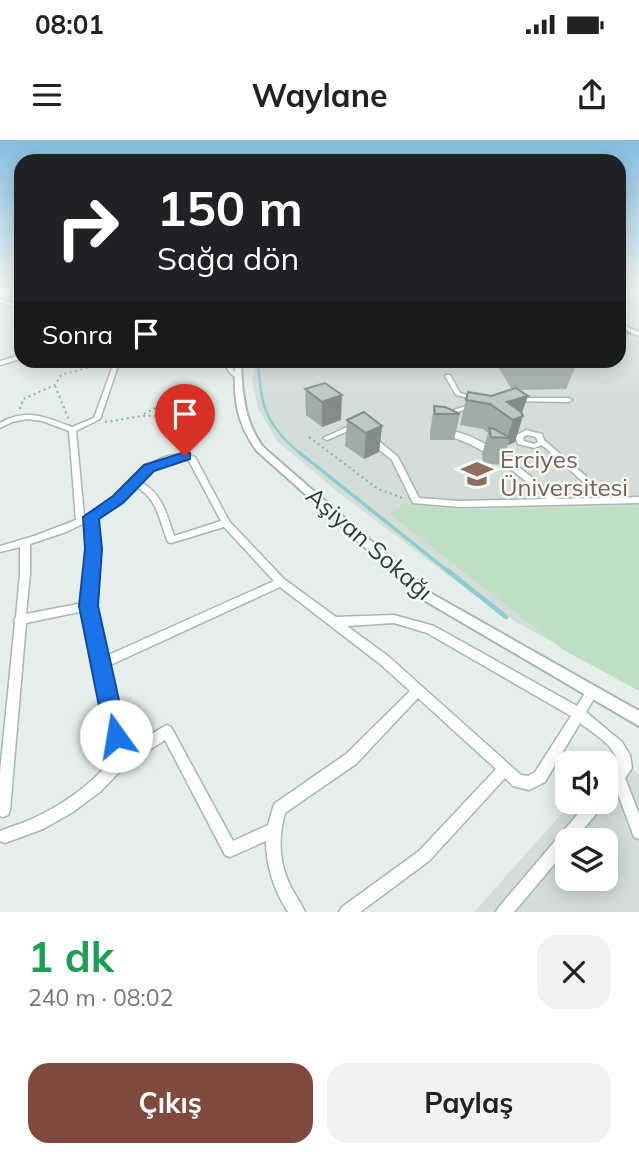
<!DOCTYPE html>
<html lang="tr">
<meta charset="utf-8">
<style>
body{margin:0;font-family:Mulish,sans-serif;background:#f2f2f2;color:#222;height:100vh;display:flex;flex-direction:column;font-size:26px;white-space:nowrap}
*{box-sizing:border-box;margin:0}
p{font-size:23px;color:#767676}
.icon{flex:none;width:38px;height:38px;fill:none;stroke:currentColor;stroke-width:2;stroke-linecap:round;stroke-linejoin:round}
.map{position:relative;height:772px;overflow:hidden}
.drawer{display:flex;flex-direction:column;background:#fff;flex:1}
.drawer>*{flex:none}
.banner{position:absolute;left:14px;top:14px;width:612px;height:214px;border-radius:21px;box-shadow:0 4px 18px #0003;background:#202124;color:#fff;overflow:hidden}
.tools{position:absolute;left:555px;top:611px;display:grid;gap:14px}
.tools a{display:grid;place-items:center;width:63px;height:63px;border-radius:14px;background:#fff;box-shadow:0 4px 18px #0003;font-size:35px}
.pin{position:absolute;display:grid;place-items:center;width:60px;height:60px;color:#fff;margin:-72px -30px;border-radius:50% 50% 50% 0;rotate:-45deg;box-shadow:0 0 7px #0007}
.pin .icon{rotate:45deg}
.me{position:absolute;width:77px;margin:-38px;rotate:347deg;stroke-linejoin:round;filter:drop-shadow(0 0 5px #0008)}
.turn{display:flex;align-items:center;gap:24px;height:147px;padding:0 28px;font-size:32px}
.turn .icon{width:91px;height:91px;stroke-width:2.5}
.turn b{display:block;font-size:49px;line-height:60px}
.then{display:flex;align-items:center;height:66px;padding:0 28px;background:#0003;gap:14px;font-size:26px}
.round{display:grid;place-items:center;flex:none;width:74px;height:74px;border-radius:21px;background:#f2f2f2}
.headline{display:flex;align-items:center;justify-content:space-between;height:119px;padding:0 28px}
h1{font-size:42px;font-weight:700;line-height:52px;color:#1e9e55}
.primary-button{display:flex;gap:14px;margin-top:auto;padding:14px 28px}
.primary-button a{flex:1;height:80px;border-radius:21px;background:#80493d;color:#fff;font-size:28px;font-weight:700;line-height:80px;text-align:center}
.primary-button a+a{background:#f2f2f2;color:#222}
.status{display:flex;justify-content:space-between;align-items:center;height:49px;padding:0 35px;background:#fff;direction:ltr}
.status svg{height:19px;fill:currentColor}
header{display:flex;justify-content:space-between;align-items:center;height:91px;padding:0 28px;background:#fff;font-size:32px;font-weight:700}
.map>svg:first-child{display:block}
</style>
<div class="status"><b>08:01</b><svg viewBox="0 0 49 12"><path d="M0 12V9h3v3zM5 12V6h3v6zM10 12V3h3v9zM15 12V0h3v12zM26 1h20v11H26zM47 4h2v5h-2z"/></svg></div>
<header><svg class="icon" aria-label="menu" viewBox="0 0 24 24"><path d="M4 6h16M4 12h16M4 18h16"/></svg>Waylane<svg class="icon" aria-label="share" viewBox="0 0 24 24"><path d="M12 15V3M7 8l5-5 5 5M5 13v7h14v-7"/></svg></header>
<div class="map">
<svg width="639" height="772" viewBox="0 0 639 772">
<rect width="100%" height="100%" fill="#e5eee9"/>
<g fill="#d3ded8" fill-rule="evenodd">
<path d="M620,150h19v401l-149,-84 -152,-115 -61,-51 -19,-33 -6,-28 3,-20h365z"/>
<path d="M614,614l25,21v137h-165l98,-110h34v-39zM567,700h39v38h-39z"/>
</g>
<path fill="#bedfc4" d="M404,363l58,7 177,-4v185l-77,-42 -172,-135z"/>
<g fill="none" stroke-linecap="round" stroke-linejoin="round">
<path stroke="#8dcdd2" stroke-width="2" d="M258,220v3"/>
<path stroke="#8dcdd2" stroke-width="2.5" d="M258,221c3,45 7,64 44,94"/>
<path stroke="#8dcdd2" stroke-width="3.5" d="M300,313l149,119"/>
<path stroke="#8dcdd2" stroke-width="4.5" d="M447,430l59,47"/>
<g stroke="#a7b6b0" stroke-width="3">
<g id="minor">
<path d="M637,151h2v3l-3,-1z"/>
<path d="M0,159l21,7v3l-21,-7z"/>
<path d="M21,215v4l-21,6v-4z"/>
<path d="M115,220h9l-5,3 -19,56 -24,12 8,85c11,-6 23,-11 33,-20 24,-21 40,-50 78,-39l34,64 55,58 52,38 58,-2 40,11 143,80 11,-18 4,-2 4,2 2,4 -12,20 36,30 8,13 2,13 -7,10 14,36v25l-5,-2 -18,-48 -5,7 -5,2v-17l12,-15c-1,-20 -24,-32 -38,-43l-35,59 -16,8 -16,-4 -8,-8 -76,83 -69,51h-21l3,-5 77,-56 77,-82 -78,-71 -62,66 -71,49c-7,25 -6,51 6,74 4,8 10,16 14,25h-17c-14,-22 -22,-46 -22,-71l-36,16 -5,-2 -60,-115 -39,25 -25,26 -28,21 -30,17 -38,14 -5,-2v-10c12,-5 24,-8 36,-14 30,-14 56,-34 78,-59l-30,-147 -58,12 -16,187 -2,5 -5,2 -3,-1v-44l15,-149 -1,-3 2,-3 4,-43v-27l-20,5v-6l34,-10 42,-16 -7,-89 -27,-10 -15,-2 -15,3 -12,6v-5c26,-15 46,-6 72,4l22,-9zM182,318l7,3 32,60 -47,15c-7,-21 -12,-44 -34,-54 12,-12 24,-23 42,-24zM136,347c22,11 23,34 32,55l3,1 53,-16 50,54 -170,76 -11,-51 5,-39 -3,-49 23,-14zM87,382l1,45 -5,36 -57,11 4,-40v-30l36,-12zM280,447l100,77 30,27 -64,63 -72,50 -6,21 -35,16 -62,-114 -4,-2 -4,2 -38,23 -19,-83zM394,483l33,10 144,83 -36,56 -7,4 -7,-1 -133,-119 -41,-30z"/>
<path d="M223,220h6l5,11 7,5 -1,1c-10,1 -13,-9 -17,-17z"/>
<path d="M446,235h4l10,18 21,5 -3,2 -22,-5 -11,-19z"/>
<path d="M516,258h53l3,2 -3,2 -55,-1v-2z"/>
<path d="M475,263l2,1v2l-32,10 -3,-2z"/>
<path d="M347,287l14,2 1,2 -4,2 -10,-2 -21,9 -4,-2z"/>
<path d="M444,290c36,1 87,46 113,69l44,-1 -59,-53 -8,3 -16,-4 -3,-8 11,-6 16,4 2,6 67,58 28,-1v6l-179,4 -47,-4 -21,-43 -25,-20v-4h6l25,21 21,41 41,3 87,-2c-32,-28 -62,-52 -103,-65zM527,295l9,2 2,5 -4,2 -10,-3 -1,-4z"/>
<path d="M588,662h16l-2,5 -28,33h-7v9l-53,63h-18l3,-5z"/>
</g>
</g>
<g stroke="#a7b6b0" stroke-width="4">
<g id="tertiary">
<path d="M620,184l19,8v4l-19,-8z"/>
<path d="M235,220h6c1,33 3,61 22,87l169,147 207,117v15l-215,-126 -167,-149c-22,-30 -23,-54 -22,-91z"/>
</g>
</g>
<g stroke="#85b1a0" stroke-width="2" stroke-dasharray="2 3.5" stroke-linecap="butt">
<path d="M55,246l14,34"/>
<path d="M20,269l3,-10 32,-14 6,-10 47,-13"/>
<path d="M144,274l41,-22"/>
<path d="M105,282c26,-3 50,-13 74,1"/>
<path d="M309,297l69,52 27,10"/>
</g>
<use href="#minor" fill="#fff" fill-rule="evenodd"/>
<use href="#tertiary" fill="#fff" fill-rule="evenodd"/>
</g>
<g fill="#a0ada7">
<path d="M620,185l9,8 -6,12h-3z"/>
<path d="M436,220h136l4,5 -10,24 -48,1 10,6 -6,17 -7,29 -7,3 -6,20 -19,-2 -1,-9 6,-21 -5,-4 -23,-4 8,-33 23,4 21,-6 -15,-25 -60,-1z"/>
<path d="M325,243l16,37 -19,7 -16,-12 -1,-26z"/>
<path d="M434,266l26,8 -6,26h-24v-8z"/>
<path d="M347,280l35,6 -3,26 -15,7 -19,-13z"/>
</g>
<g fill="#828d88">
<path d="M620,150h15l-15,5z"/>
<path d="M342,255l-1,25 -19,7v-25z"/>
<path d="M528,256l-8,21 3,-1 -8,26 -7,3 2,-7h-3l6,-18 -6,-18z"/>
<path d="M382,286l-3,26 -15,7 2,-26z"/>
</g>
<g fill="#bac9c2" stroke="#828d88" stroke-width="2">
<path d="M620,185l9,8h-9z"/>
<path d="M516,220h56l4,5 -57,1z"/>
<path d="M325,243l17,12 -20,7 -17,-13z"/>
<path d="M516,248l12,8 -21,6 14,10 2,4 -10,4 -23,-16 -24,-4 2,-8 23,4z"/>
<path d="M434,266l11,1 15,7h-25z"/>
<path d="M364,272l18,14 -16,7 -19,-13z"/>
<path d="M489,288l5,1 16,9 -19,-1z"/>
</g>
<linearGradient id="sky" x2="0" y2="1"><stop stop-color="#83bedf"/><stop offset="0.58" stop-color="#f3f7f5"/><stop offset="1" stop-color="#f3f7f5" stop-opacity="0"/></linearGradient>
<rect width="639" height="258" fill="url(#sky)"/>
<path fill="#1a73e8" stroke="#114b97" stroke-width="2" d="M185,312l5,1v6l-36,12 -31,32 -24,16 3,30 -4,57 29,130 -3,8 -8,3 -8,-3 -3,-8 -26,-130 6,-57 -2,-32 30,-21 31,-31z"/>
<defs>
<g id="university-bare" transform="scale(2.415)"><path d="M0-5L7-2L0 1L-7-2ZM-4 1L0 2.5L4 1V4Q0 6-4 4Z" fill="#8d6e63" stroke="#f5faf7" stroke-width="2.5" paint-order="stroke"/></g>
</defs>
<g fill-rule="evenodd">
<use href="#university-bare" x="477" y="334"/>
</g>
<g text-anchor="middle" stroke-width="5" stroke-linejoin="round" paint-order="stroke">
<g font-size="24" fill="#785e54" stroke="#f5faf7" text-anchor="start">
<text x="500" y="328">Erciyes<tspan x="500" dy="28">Üniversitesi</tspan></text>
</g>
<g font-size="24" fill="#234036" stroke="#f5faf7">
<text transform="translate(369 404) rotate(41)" y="8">Aşiyan Sokağı</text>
</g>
</g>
</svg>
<div class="tools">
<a><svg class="icon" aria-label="sound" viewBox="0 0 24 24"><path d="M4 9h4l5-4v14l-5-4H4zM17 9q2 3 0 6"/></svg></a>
<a><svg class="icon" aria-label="layers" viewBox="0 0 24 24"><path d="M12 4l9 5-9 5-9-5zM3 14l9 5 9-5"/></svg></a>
</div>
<div class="pin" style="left:185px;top:316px;background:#d93025"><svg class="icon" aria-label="arrive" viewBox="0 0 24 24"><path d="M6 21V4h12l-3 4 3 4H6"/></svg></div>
<svg class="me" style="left:116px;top:596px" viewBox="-20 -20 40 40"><circle r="19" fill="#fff"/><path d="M0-13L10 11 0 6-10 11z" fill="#1a73e8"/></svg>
<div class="banner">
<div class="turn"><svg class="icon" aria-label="right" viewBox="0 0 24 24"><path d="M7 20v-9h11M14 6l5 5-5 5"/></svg><div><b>150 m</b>Sağa dön</div></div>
<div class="then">Sonra<svg class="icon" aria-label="arrive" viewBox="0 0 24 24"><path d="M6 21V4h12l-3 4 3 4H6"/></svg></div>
</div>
</div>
<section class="drawer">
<div class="headline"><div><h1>1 dk</h1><p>240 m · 08:02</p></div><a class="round"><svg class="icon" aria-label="close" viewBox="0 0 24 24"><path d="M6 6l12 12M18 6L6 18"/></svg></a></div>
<div class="primary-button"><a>Çıkış</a><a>Paylaş</a></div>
</section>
